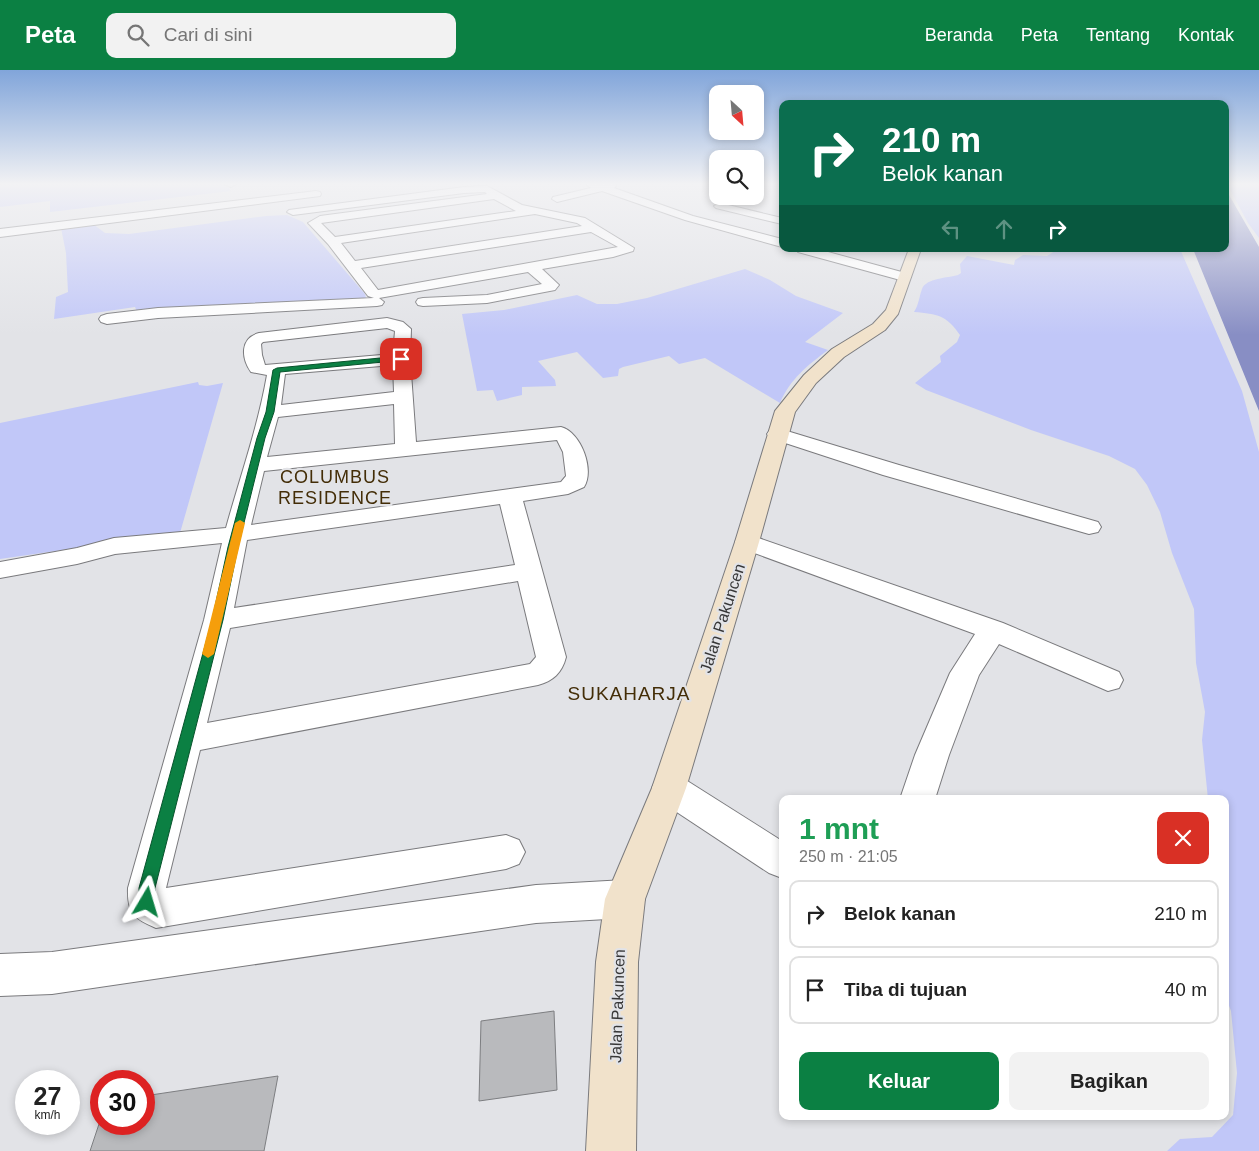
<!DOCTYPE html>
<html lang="id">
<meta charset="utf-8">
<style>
body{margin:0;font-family:Helvetica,sans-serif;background:#f2f2f2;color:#222;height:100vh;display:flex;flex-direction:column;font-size:19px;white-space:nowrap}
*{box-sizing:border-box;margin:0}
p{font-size:16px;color:#767676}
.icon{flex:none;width:28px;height:28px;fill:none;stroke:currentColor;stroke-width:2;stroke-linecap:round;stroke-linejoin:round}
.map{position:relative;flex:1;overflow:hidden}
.drawer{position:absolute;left:779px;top:725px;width:450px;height:325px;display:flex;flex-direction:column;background:#fff;border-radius:10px;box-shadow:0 2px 8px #0003}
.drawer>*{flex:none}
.top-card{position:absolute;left:779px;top:30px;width:450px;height:152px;border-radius:10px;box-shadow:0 2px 8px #0003;background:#0b6e4f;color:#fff;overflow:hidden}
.needle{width:32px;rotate:154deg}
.buttons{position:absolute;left:709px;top:15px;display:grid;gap:10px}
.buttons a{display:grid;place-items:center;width:55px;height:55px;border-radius:10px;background:#fff;box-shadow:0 2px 8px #0003;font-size:25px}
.speed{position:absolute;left:15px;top:1000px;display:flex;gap:10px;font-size:25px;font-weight:700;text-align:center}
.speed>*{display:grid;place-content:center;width:65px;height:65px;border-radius:50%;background:#fff;box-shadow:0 2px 8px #0003;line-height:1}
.speed small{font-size:12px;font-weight:400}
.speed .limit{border:8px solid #d22;background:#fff;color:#111}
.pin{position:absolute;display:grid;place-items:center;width:42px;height:42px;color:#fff;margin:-21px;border-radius:10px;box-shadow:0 2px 8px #0006}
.me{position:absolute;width:55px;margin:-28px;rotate:7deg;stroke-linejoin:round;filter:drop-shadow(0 0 4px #0008)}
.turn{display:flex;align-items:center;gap:18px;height:105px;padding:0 20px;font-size:22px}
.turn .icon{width:65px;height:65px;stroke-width:2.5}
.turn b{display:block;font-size:35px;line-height:42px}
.lanes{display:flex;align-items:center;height:48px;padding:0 20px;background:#0003;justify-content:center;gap:25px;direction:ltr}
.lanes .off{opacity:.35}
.round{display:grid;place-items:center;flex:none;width:52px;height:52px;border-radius:10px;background:#f2f2f2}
.summary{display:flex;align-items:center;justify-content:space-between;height:85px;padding:0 20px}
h1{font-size:30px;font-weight:600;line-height:38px;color:#1e9e55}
.cta{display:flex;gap:10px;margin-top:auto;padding:10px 20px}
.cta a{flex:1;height:58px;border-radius:10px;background:#0b8043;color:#fff;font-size:20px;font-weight:600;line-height:58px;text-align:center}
.cta a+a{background:#f2f2f2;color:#222}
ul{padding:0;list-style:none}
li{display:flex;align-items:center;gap:15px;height:68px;margin:0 10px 8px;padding:0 10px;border:2px solid #e0e0e0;border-radius:10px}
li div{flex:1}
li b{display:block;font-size:19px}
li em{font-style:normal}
header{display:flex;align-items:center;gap:30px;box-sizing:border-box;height:70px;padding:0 25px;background:#0b8043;color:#fff}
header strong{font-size:24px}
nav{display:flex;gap:28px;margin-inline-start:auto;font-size:18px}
.search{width:350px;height:45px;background:#f2f2f2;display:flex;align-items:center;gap:12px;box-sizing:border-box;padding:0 18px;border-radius:10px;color:#767676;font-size:19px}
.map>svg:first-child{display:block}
</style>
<header>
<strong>Peta</strong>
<div class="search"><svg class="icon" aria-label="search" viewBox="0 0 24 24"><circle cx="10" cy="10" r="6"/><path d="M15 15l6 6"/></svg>Cari di sini</div>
<nav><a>Beranda</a><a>Peta</a><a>Tentang</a><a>Kontak</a></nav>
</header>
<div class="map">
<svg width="1259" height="1081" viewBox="0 0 1259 1081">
<rect width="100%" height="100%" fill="#e2e3e7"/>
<g fill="#c1c7f8">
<path d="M14,114h212l5,7 -181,21v-11l-50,6v-22z"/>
<path d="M1227,114h32v54l-11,-15z"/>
<path d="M287,145l16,7 62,72 1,4 -2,2 -227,12 -2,-5 -81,12 2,-22 12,-5 -2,-39 -5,-25 32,-4 12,9 24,1 137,-18z"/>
<path d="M1058,179l18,3 19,-3h85l62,142 17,61v699h-92l13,-12 32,-2 21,-22 4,-42 -6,-62 -6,-16v-196h-17l-6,-59 3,-28 -9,-49 -2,-54 -22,-56 -12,-41 -13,-27 -12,-16 -26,-13 -78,-26 -105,-40 -11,-7 26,-21 -1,-6 17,-14 3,-7c-14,-20 -22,-21 -46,-23 5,-8 5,-15 8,-23 4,-11 26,-11 36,-14l3,-2 -1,-9 7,-8 47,9 1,-5 8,-5 24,1z"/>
<path d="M745,199l25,11 26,16 47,17 -38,29 23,8c-20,15 -38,29 -48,53l-75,-45 -26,6 -10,-8 -46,11 -4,2 -1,7 -15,2 -26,-26 -39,9 17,19 1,6 -34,1v8l-25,6 -4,-11 -16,1 -15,-77 42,-4 73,-15 20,9h20l30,-6z"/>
<path d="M198,312l1,3 8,1 16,-3 -43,150 -180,26v-136z"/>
</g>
<path fill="#888ec4" d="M1225,118l34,59v164l-66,-162h32z"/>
<g fill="#b9babd" stroke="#7d7e81">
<path d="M554,941l3,79 -78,11 2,-80z"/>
<path d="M278,1006l-14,75h-174l9,-27h45v-28z"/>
</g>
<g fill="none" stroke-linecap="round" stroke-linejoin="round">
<g stroke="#7a7a7d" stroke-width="2">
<g id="street">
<path d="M224,114h12l-5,3z"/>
<path d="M586,114h29l1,2 -2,2 79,28 89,23v8l-97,-27 -83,-29 -45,11 -5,-3 1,-2 38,-9z"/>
<path d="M487,116l35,19 63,13 49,30 -1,3 -20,6 -71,12 17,16 -4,5 -68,13 -64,3 -5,-1 -2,-3 2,-3 5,-1 64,-3 55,-11 -14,-12 -149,26 5,4 -2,3 -5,1 -219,12 -51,6 -6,-2 -2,-3 2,-3 6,-2 51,-6 216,-10 -6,-2 -40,-52 -18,-19 -2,-2 12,-7 167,-22 -2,-2 -21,1 -171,22 -6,-3 2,-2 175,-23zM494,129l22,12 -181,26 -14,-14zM535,144l42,9 5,3 -227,35 -14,-18zM591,162l27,15 -240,43 -17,-22z"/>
<path d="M316,121l4,1 1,2 -1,2 -320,41v-8z"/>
<path d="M720,133l62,15v6l-66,-16 -2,-2z"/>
<path d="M797,179h20l92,25 2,3 -7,4 -106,-29z"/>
<path d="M387,248l16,4 8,7 -1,30 6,83 145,-15c20,5 34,43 23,60l-16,7 -45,7 43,156c-4,16 -13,24 -28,28l-338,65 -34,138 340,-53 13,5 6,12 -6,12 -13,5 -350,59c-22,-9 -29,-15 -28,-40l76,-268 18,-77 -107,11 -38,10 -77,14v-16l77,-14 37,-10 112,-10c14,-51 32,-101 41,-153l-16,-3c-10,-14 -11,-34 8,-39zM387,258l8,3 -2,23 -128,11 -3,-10 -1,-11 2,-2zM393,295l1,27 -113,13 4,-31zM394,334l1,40 -128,13 11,-40zM557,370l6,12 3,24 -5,6 -310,43 13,-54zM500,434l15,61 -281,43 13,-68zM518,511l18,76 -6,7 -323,59 23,-95z"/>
<path d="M777,358l122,37 199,57 3,5 -3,5 -9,2 -206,-59 -113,-37 -3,-4 3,-4z"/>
<path d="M747,464l256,89 116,49 4,8 -4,8 -11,3 -109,-47 -20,31 -30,80 -14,44h-35l15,-44 35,-82 25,-39 -237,-87 -3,-5 3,-5z"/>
<path d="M669,703l12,4 101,64v37l-13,-5 -112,-74 -5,-11 5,-11z"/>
<path d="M625,810l14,6 6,13 -6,13 -14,6 -89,5 -484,71 -52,2v-42l52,-2 484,-67z"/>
</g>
</g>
<g stroke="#7a7a7d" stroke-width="2">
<path id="secondary" d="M909,179h12l-23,65 -13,16 -41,27 -28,26 -21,29 -36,130 -73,246 -41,111 -7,63 -2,189h-50l10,-189 9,-63 47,-111 83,-246 40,-131 29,-36 28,-26 41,-25 13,-14z"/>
</g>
<use href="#street" fill="#fff" fill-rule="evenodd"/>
<use href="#secondary" fill="#f1e2cb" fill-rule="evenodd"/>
</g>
<linearGradient id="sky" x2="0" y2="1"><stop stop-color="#81a5da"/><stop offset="0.43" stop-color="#f2f2f4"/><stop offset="1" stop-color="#f2f2f4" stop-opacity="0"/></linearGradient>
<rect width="1259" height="265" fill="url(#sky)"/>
<path fill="#0b8043" stroke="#07532c" d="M401,286l4,3 -1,1 -124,12 -6,40 -9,26 -27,109 -15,73 -68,268 1,14 -3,5 -6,2 -5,-2 -3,-5v-14l73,-268 16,-73 29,-109 9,-26 7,-42 4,-2z"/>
<path fill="#f59e0b" d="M240,450l5,3 -31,131 -6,4 -6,-4 33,-131z"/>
<g text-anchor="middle" stroke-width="4.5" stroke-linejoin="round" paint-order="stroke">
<g font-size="16" fill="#373738" stroke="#e2e3e7">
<text transform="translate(722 548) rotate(-72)" y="6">Jalan Pakuncen</text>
<text transform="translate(617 936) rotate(-88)" y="6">Jalan Pakuncen</text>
</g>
<g font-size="18" letter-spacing="1" fill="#432d07" stroke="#e2e3e7">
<text x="335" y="413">COLUMBUS<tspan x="335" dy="21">RESIDENCE</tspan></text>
</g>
<g font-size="19" letter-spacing="1" fill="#432d07" stroke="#e2e3e7">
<text x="629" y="630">SUKAHARJA</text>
</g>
</g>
</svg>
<div class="buttons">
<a><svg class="needle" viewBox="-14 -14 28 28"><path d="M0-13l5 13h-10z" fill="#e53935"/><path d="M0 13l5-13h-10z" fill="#767676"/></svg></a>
<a><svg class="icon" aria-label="search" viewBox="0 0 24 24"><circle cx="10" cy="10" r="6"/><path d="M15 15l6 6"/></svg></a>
</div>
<div class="speed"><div>27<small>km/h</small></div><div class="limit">30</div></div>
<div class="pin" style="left:401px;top:289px;background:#d93025"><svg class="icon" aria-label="arrive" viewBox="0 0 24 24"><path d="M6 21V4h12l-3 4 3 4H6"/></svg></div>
<svg class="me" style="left:147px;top:832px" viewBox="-20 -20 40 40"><path d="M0-17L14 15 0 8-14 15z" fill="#0b8043" stroke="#fff" stroke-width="4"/></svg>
<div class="top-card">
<div class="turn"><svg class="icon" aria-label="right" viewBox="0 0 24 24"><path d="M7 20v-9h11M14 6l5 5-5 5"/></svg><div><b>210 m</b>Belok kanan</div></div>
<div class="lanes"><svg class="icon off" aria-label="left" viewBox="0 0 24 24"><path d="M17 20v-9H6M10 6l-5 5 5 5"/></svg><svg class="icon off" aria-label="ahead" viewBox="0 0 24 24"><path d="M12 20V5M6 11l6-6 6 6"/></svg><svg class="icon" aria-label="right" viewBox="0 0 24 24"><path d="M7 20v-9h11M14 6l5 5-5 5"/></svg></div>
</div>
<section class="drawer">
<div class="summary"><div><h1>1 mnt</h1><p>250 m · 21:05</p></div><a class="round" style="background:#d93025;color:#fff"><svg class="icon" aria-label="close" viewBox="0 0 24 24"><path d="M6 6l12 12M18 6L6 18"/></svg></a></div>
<ul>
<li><svg class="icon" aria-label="right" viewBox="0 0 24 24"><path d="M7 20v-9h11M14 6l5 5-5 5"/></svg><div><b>Belok kanan</b></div><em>210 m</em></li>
<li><svg class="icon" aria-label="arrive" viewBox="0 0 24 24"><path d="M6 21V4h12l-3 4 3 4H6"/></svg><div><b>Tiba di tujuan</b></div><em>40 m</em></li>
</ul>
<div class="cta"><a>Keluar</a><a>Bagikan</a></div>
</section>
</div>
